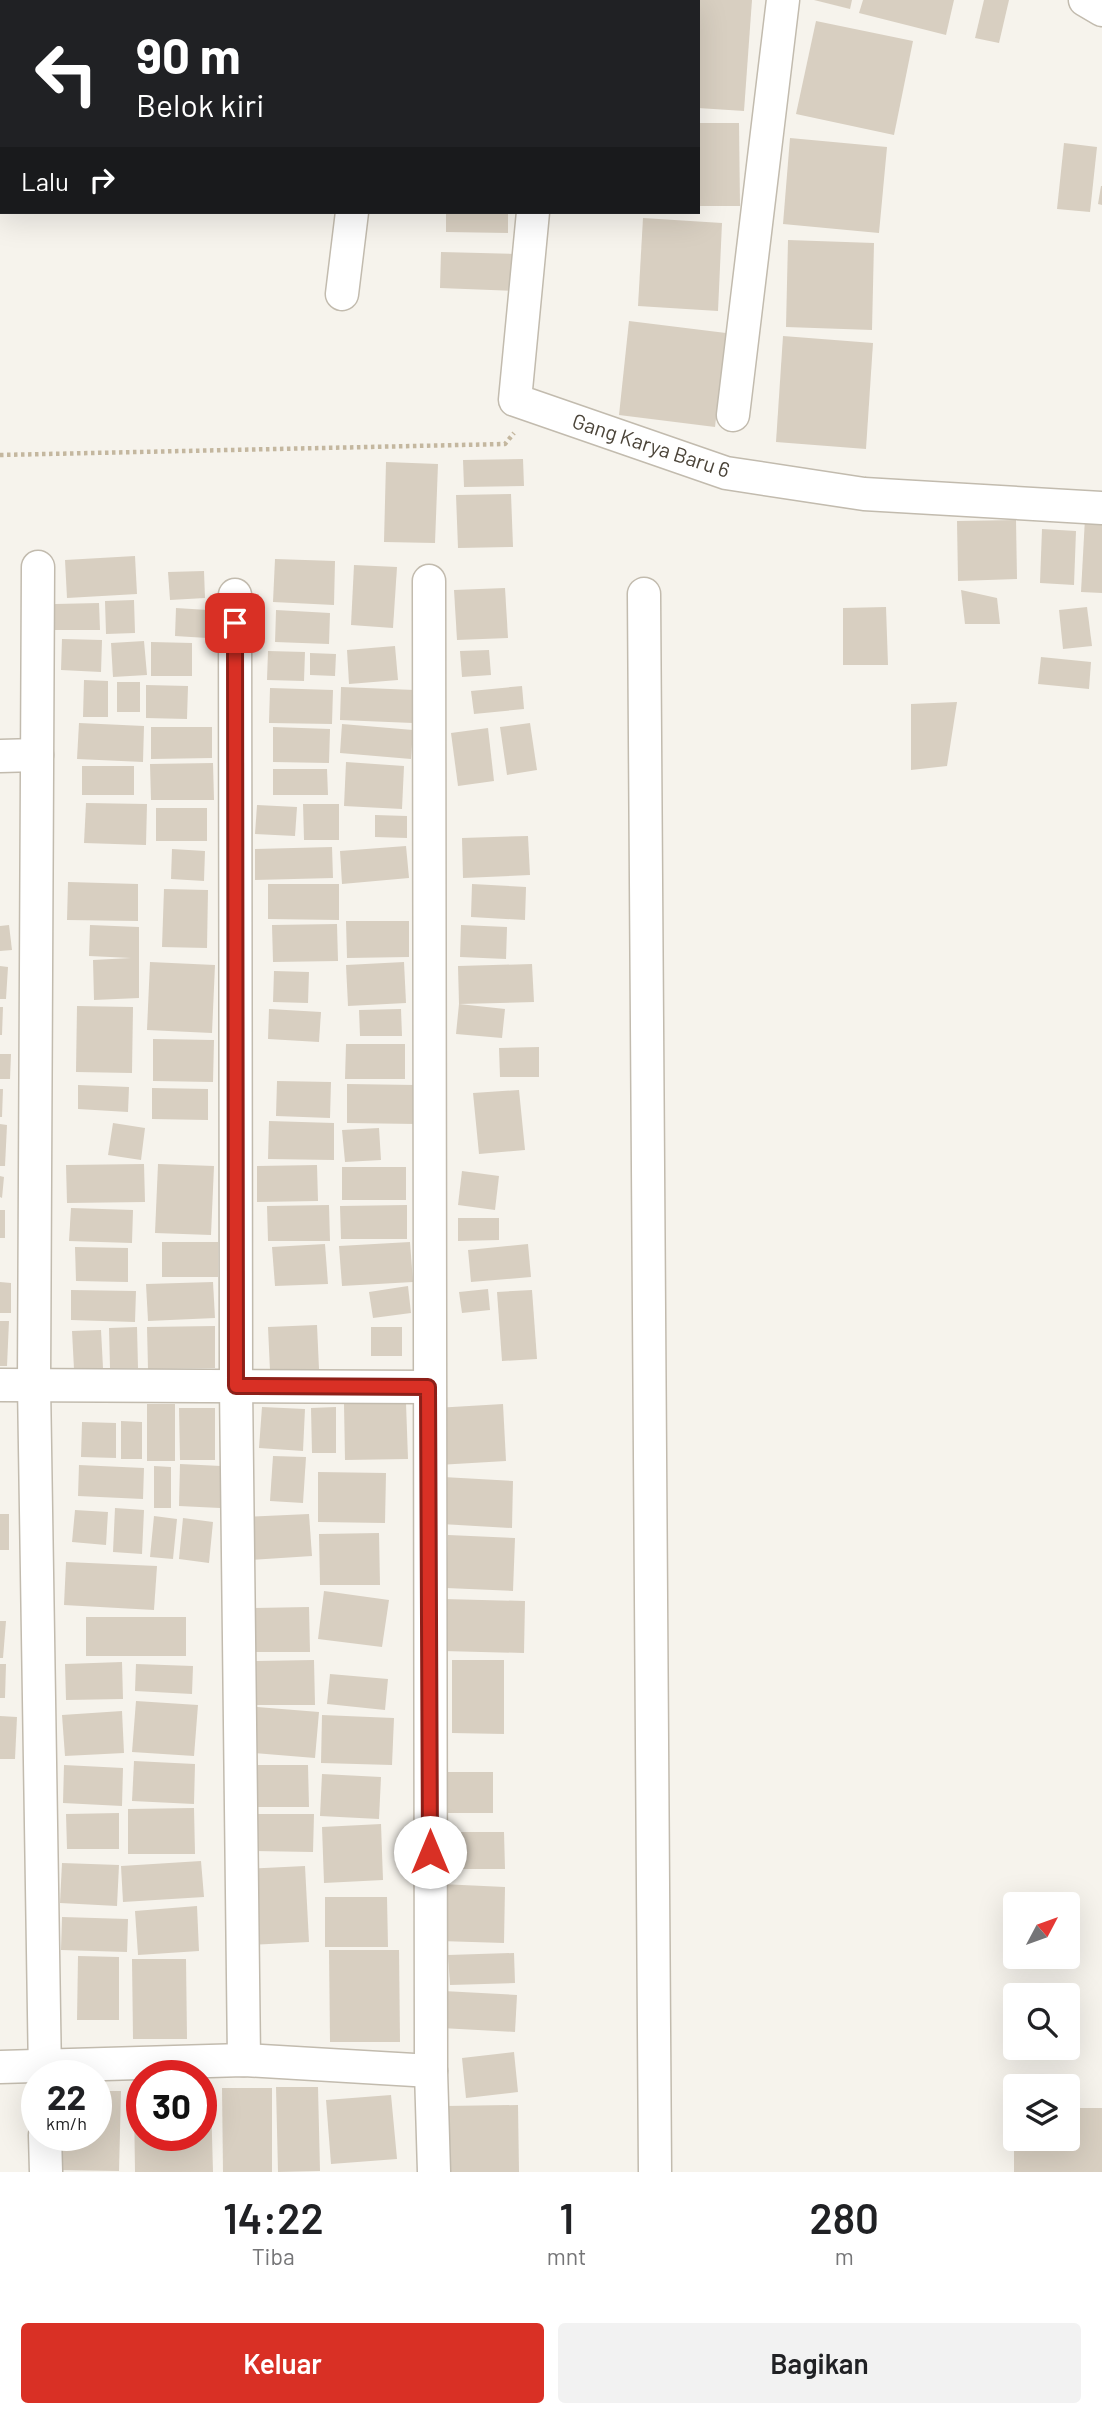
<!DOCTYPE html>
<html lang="id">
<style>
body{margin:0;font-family:Barlow,sans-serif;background:#f2f2f2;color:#202124;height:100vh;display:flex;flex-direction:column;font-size:26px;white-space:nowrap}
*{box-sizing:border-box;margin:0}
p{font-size:23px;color:#757577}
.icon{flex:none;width:38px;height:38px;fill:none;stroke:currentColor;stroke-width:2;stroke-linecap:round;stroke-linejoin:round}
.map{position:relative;height:2172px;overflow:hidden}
.drawer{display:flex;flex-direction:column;background:#fff;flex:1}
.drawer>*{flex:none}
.top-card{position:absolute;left:0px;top:0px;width:700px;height:214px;box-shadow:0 7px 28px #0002;background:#202124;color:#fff;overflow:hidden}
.needle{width:46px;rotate:49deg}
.controls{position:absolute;left:1003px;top:1892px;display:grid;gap:14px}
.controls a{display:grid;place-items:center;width:77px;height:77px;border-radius:7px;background:#fff;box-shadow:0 7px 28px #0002;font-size:35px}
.speed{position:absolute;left:21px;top:2060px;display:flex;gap:14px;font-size:35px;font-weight:700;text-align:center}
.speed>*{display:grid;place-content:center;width:91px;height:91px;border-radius:50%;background:#fff;box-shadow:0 7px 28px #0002;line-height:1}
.speed small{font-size:18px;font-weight:400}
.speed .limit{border:10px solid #d22;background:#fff;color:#111}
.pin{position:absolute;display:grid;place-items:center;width:60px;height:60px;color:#fff;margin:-30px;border-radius:14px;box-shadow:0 4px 10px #0006}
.me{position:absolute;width:77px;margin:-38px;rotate:0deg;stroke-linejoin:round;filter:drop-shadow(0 0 5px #0008)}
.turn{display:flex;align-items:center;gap:24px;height:147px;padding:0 21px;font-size:32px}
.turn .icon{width:91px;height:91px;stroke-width:2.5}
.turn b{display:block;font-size:49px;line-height:60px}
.then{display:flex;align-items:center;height:66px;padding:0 21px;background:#0003;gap:14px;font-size:26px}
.eta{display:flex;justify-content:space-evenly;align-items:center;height:119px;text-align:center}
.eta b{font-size:42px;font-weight:600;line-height:49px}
.action{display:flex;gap:14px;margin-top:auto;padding:14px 21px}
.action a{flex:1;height:80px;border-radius:7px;background:#d93025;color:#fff;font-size:28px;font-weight:600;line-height:80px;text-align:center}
.action a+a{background:#f2f2f2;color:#202124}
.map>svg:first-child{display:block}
</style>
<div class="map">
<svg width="1102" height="2172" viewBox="0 0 1102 2172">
<rect width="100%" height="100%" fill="#f6f3ec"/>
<g fill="#d8cfc1">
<path d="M698,0h54l-8,111 -46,-3z"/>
<path d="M814,0h38l-2,9z"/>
<path d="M863,0h91l-8,35 -87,-22z"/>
<path d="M984,0h25l-10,43 -24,-5z"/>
<path d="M816,21l97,20 -19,94 -98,-21z"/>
<path d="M698,123h41l1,83h-42z"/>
<path d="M790,138l97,9 -8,86 -96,-9z"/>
<path d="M1064,143l33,4 -7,65 -33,-3z"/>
<path d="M1101,186h1v19l-4,-1z"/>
<path d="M446,212h62v21l-62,-1z"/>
<path d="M643,218l79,5 -4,88 -80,-5z"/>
<path d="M788,240l86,3 -2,87 -86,-3z"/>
<path d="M441,252l75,2 -1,37 -75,-3z"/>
<path d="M629,321l97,12 -11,94 -96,-12z"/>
<path d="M783,336l90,7 -7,106 -90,-7z"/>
<path d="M523,459l1,27 -60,1 -1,-27z"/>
<path d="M386,462l52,2 -3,79 -51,-1z"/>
<path d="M511,494l2,53 -55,1 -2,-53z"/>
<path d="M1085,518l17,1v74l-21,-1z"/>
<path d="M1016,520l1,59 -59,2 -1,-60z"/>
<path d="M1042,529l34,2 -2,54 -34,-2z"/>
<path d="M135,556l2,38 -70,4 -2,-38z"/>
<path d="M275,559l60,2 -1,44 -61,-3z"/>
<path d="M354,565l43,2 -4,61 -42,-3z"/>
<path d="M204,571l1,27 -35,2 -2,-28z"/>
<path d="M505,588l3,50 -51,2 -3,-50z"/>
<path d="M961,590l36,8 3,26h-35z"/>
<path d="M134,600l1,33 -29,1 -1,-33z"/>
<path d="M99,603l1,27h-45v-26z"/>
<path d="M886,607l2,58h-45v-57z"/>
<path d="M1087,607l5,39 -29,3 -4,-39z"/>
<path d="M176,608l32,2 -1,28 -32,-2z"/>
<path d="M276,610l54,3 -1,31 -54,-2z"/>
<path d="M62,639l40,1 -1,32 -40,-2z"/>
<path d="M144,641l3,34 -34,2 -2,-34z"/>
<path d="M151,642l41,1v33h-41z"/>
<path d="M395,646l3,34 -49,4 -2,-34z"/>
<path d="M489,650l2,25 -29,2 -2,-26z"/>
<path d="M268,651l37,1 -1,29 -37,-1z"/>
<path d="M310,653l26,1 -1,22 -25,-1z"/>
<path d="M1041,657l50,5 -2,27 -51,-5z"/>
<path d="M84,680l24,1v36h-25z"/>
<rect x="117" y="682" width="23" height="30"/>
<path d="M146,685l42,1 -1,33 -41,-1z"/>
<path d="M522,686l2,23 -50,5 -3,-23z"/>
<path d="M341,687l74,3 -2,33 -73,-3z"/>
<path d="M270,688l63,2 -1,34 -63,-1z"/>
<path d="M957,702l-10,64 -36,4v-66z"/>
<path d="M79,723l65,3 -1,36 -66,-3z"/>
<path d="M530,723l7,47 -30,5 -7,-48z"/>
<path d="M342,724l71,6 -2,29 -71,-6z"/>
<path d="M151,727h61v31l-61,1z"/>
<path d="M273,727l57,2 -1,34 -56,-1z"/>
<path d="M488,728l6,53 -36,5 -7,-53z"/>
<path d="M346,762l58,4 -2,43 -58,-3z"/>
<path d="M213,763l1,37h-63l-1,-36z"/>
<rect x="82" y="766" width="52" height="29"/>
<path d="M273,769h54l1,26h-55z"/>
<path d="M86,803l61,1 -1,41 -62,-2z"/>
<path d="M303,804h36v36h-35z"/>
<path d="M257,805l40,2 -2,29 -40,-2z"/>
<rect x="156" y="808" width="51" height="33"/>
<path d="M375,815l32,1v22l-32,-1z"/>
<path d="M528,836l2,39 -67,3 -1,-40z"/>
<path d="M406,846l3,32 -67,6 -2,-33z"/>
<path d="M332,847l1,31 -78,2v-31z"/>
<path d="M172,849l33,2 -1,30 -33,-2z"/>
<path d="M68,882l70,2v37l-71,-1z"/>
<path d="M268,884h71v36l-71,-1z"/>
<path d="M472,884l54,3 -1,33 -54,-3z"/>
<path d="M164,889l44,1 -1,58 -45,-1z"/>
<path d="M346,921h63v36l-62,1z"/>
<path d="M337,924l1,37 -65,1 -1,-37z"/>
<path d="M9,925l3,25 -12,1v-25z"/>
<path d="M90,925l49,2v71l-45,2 -1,-40 38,-2 -42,-2z"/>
<path d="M461,925l46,2 -1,32 -46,-2z"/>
<path d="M150,962l65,3 -3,68 -65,-3z"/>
<path d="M404,962l2,41 -58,3 -2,-41z"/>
<path d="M532,964l2,38 -75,2 -1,-38z"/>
<path d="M0,966l8,1 -2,32h-6z"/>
<path d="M274,971l35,1 -1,31 -35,-1z"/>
<path d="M459,1004l46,5 -3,29 -46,-4z"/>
<path d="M77,1006l56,1 -1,66 -56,-1z"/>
<path d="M0,1007h3l-1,28h-2z"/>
<path d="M269,1009l52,3 -2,30 -51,-3z"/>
<path d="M401,1009l1,27h-42l-1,-26z"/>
<path d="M153,1039l61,1 -1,42 -60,-1z"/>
<path d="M346,1044h59v35h-60z"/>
<path d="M539,1047v30h-39l-1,-29z"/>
<path d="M0,1054h11l-1,25h-10z"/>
<path d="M277,1081l54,1 -1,36 -54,-2z"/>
<path d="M347,1084l69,1v39l-69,-1z"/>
<path d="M78,1085l51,2 -1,25 -50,-3z"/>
<path d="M152,1088l56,1v31l-56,-1z"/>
<path d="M0,1089h3l-1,28h-2z"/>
<path d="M519,1090l6,60 -46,4 -6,-61z"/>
<path d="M269,1121l65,2v37l-66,-1z"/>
<path d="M113,1123l32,5 -4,32 -33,-5z"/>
<path d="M0,1124l7,1 -2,41h-5z"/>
<path d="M379,1128l2,32 -36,2 -3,-32z"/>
<path d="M144,1164l1,38 -78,1 -1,-38z"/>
<path d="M158,1164l56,2 -3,69 -56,-2z"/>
<path d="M317,1165l1,36 -61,1v-36z"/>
<rect x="342" y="1167" width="64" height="33"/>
<path d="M462,1171l37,5 -4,34 -37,-5z"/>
<path d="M0,1176l4,1 -2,21 -2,-1z"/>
<path d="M329,1205l1,36h-62l-1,-35z"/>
<path d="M407,1205v34h-66l-1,-33z"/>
<path d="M71,1208l62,2 -1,33 -63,-2z"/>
<rect x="0" y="1210" width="5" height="28"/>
<path d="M458,1218h41v22l-41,1z"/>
<rect x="162" y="1242" width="56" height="35"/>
<path d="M410,1242l3,40 -71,4 -3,-40z"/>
<path d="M325,1244l3,40 -53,2 -3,-39z"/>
<path d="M528,1244l3,33 -60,5 -3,-32z"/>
<path d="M75,1247l53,1v34l-52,-1z"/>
<path d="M0,1282l11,1v30h-11z"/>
<path d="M213,1282l2,36 -67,3 -2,-37z"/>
<path d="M408,1286l3,27 -38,5 -4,-26z"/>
<path d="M488,1289l2,21 -28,3 -3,-21z"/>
<path d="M71,1290l65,1 -1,31 -64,-2z"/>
<path d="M532,1290l5,69 -35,2 -5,-69z"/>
<path d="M0,1321h9l-2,45h-7z"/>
<path d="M317,1325l2,44 -49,2 -2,-44z"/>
<path d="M215,1326v42l-67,1 -1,-42z"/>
<path d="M137,1327l1,41h-28l-1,-40z"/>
<rect x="371" y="1327" width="31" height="29"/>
<path d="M101,1330l2,38 -29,1 -2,-38z"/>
<path d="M406,1403l2,56 -63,1 -1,-56z"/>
<rect x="147" y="1404" width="28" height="57"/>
<path d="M503,1404l3,57 -68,4 -3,-57z"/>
<path d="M262,1407l43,2 -2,42 -44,-3z"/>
<path d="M336,1407v46h-24l-1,-45z"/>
<path d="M179,1408h36v52h-35z"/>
<path d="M121,1421l21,1v37h-21z"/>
<path d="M82,1422l34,1v35l-35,-1z"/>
<path d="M273,1456l33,1 -3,46 -33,-2z"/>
<path d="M180,1464l41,2 -1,42 -41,-2z"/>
<path d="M79,1465l65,3 -1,31 -65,-3z"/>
<path d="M154,1466l17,1v41h-17z"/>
<path d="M318,1472l68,1 -1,50 -67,-1z"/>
<path d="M443,1477l70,4 -1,47 -71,-4z"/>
<path d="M115,1508l29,2 -2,44 -29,-2z"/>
<path d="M75,1510l33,2 -2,33 -34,-3z"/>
<rect x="0" y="1514" width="9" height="36"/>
<path d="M309,1514l3,42 -63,4 -3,-43z"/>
<path d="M154,1516l23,3 -4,40 -23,-2z"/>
<path d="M183,1518l30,4 -4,41 -30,-4z"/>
<path d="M379,1533l1,52h-60l-1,-51z"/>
<path d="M448,1535l67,3 -2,53 -67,-3z"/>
<path d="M66,1562l91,4 -3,44 -90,-5z"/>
<path d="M324,1591l65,9 -7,47 -64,-8z"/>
<path d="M444,1599l81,2 -1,52 -81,-2z"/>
<path d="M309,1607l1,45h-59l-1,-44z"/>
<rect x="86" y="1617" width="100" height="39"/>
<path d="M0,1621h6l-3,37h-3z"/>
<path d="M314,1660l1,45h-58l-1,-44z"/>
<path d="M452,1660h52v74l-52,-1z"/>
<path d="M122,1662l1,37 -57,1 -1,-36z"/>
<path d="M0,1664h6l-1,34h-5z"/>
<path d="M136,1664l57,2 -1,28 -57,-3z"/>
<path d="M330,1674l58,5 -3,31 -58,-6z"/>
<path d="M136,1701l62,4 -4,51 -62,-4z"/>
<path d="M257,1707l62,5 -4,46 -61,-5z"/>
<path d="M122,1711l2,42 -59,3 -3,-41z"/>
<path d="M322,1715l72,3 -2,47 -71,-2z"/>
<path d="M0,1716l17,1 -2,42h-15z"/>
<path d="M134,1761l61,3 -1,40 -62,-3z"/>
<path d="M64,1765l59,3 -1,38 -59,-3z"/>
<path d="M254,1765h54l1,42h-55z"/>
<path d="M438,1772h55v41h-54z"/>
<path d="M322,1774l59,3 -2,42 -59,-3z"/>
<path d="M194,1808l1,46h-67v-45z"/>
<path d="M119,1813v36h-52l-1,-35z"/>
<path d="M251,1814h63l-1,38 -63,-1z"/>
<path d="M381,1824l2,56 -59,3 -2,-56z"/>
<path d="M437,1832h67l1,37h-67z"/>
<path d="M201,1861l3,36 -81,5 -2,-36z"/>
<path d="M62,1863l57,2 -2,41 -57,-3z"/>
<path d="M305,1866l4,76 -61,3 -4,-76z"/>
<path d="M441,1884l64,3 -1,56 -64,-2z"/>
<path d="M325,1897h62l1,50h-63z"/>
<path d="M197,1906l2,45 -61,4 -3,-44z"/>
<path d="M62,1917l66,2 -1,33 -66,-2z"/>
<path d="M329,1950h70l1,92h-70z"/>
<path d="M514,1953l1,30 -65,2 -2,-30z"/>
<path d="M78,1956l41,1v63h-42z"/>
<path d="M132,1959h54l1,80h-54z"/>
<path d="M443,1991l74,4 -2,37 -74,-4z"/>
<path d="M514,2052l4,40 -52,6 -4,-40z"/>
<path d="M276,2087h42l2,84 -42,1z"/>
<path d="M222,2088h50v84h-49z"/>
<path d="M96,2091h25l-2,80 -62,-1 1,-35h38z"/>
<path d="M391,2095l6,64 -66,5 -5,-64z"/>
<path d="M201,2101h10l2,71h-78l-1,-70h8v33h59z"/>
<path d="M518,2105l1,67h-73l-1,-66z"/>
<path d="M1068,2108h34v64h-88v-34h54z"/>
</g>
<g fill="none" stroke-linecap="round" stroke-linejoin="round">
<g stroke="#c2bbae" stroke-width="35">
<g id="minor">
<path d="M1085,0l17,10"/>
<path d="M448,2v-2"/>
<path d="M550,2v-2"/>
<path d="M533,212l-18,188 211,73 138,21 238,14"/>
<path d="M342,294l10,-82"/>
<path d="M733,415l50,-415"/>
<path d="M38,567l-4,817 11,692"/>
<path d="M429,581l2,1490 3,101"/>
<path d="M644,594l11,1578"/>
<path d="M235,595l1,791 8,674"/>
<path d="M0,756l37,-1"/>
<path d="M0,1385l428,2"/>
<path d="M0,2067l244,-7 187,11"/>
<path d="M45,2135l1,37"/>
</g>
</g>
<path stroke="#c4b79f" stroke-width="4.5" stroke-dasharray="3.5 3.5" stroke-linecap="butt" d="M0,455l505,-11 9,-11"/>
<use href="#minor" stroke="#fff" stroke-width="32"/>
</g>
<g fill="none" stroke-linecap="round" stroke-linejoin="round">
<g stroke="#8d1f18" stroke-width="18">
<path id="route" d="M235,623l1,763 192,1 2,465"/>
</g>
<use href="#route" stroke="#d93025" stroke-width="12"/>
</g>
<g text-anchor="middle" stroke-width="7" stroke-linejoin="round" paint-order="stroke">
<g font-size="21" fill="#4b4439" stroke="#fff">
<text transform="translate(651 446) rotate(18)" y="7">Gang Karya Baru 6</text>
</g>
</g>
</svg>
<div class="controls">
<a><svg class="needle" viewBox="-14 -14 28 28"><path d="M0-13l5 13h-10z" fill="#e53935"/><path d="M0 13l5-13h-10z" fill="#757577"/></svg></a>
<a><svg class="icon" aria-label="search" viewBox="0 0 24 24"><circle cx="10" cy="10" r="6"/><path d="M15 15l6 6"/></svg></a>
<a><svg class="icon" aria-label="layers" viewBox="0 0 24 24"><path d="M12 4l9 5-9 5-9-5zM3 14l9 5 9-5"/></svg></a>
</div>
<div class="speed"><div>22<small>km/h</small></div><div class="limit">30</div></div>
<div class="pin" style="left:235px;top:623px;background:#d93025"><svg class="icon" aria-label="arrive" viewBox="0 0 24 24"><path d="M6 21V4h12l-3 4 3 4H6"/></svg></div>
<svg class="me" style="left:430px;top:1852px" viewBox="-20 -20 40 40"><circle r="19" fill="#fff"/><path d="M0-13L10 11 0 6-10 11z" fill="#d93025"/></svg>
<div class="top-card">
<div class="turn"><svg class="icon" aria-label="left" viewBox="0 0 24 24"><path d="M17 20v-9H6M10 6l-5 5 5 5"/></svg><div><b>90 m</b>Belok kiri</div></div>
<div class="then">Lalu<svg class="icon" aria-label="right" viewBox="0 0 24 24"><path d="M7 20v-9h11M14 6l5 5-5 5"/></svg></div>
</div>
</div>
<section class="drawer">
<div class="eta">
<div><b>14:22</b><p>Tiba</p></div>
<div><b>1</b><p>mnt</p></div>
<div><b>280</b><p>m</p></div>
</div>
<div class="action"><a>Keluar</a><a>Bagikan</a></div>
</section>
